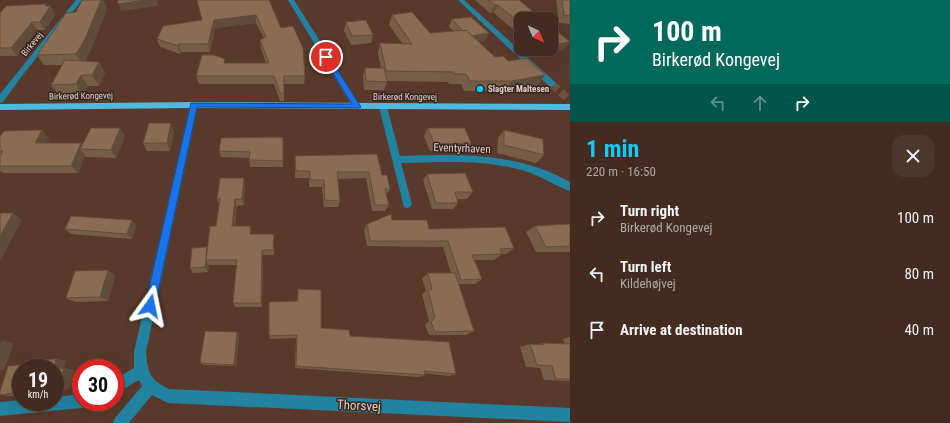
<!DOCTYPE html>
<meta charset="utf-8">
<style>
body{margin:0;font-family:"Roboto Condensed",sans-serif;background:#4d372d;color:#f1f3f6;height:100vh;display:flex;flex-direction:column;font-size:15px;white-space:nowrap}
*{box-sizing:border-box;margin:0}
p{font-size:13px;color:#afa7a5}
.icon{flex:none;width:22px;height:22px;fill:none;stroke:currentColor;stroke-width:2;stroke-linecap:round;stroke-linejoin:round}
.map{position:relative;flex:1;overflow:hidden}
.details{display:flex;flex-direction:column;background:#432b20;width:380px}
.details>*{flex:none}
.hud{background:#00695c;color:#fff;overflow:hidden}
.needle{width:26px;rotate:136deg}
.buttons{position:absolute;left:514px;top:12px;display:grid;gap:8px}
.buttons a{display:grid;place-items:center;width:44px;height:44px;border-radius:8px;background:#432b20;box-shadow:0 4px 16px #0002,0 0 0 1px #5b473e;font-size:20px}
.speed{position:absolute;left:12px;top:359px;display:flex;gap:8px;font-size:20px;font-weight:700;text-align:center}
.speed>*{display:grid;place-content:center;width:52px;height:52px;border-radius:50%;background:#432b20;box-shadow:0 4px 16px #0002,0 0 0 1px #5b473e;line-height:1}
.speed small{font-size:10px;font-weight:400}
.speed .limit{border:6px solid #d22;background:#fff;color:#111}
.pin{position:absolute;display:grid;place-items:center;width:34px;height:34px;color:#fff;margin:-17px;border:2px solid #fff;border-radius:50%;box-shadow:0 1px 4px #0007}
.me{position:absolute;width:44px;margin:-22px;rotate:12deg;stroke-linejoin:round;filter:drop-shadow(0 0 3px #0008)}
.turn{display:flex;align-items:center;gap:14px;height:84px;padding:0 16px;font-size:18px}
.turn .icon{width:52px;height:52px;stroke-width:2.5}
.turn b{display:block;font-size:28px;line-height:34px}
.lanes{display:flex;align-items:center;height:38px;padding:0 16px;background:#0003;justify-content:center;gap:20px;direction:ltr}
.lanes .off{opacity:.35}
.round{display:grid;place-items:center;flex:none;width:42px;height:42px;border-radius:12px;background:#4d372d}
.summary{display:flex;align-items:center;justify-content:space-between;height:68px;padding:0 16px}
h1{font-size:24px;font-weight:700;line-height:30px;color:#14cafb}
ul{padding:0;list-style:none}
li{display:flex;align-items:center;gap:12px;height:56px;padding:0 16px}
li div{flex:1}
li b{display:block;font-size:15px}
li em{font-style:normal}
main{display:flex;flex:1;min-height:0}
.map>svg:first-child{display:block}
</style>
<main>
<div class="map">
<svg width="570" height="423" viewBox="0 0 570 423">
<rect width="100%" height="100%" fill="#59392b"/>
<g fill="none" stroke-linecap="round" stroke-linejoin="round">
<path stroke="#6e4f42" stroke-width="8" stroke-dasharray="8 4" stroke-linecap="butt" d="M552,84l18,17"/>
<g fill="#2283a1" fill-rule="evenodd">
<path d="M76,0h6l-60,76 -19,26 -3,1v-9z"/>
<path d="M288,0h6l67,107 -1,2h-6z"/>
<path d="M458,0h6l91,82v4h-6z"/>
<path d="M194,102l4,3 -52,247c2,21 3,27 23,37l401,19v14l-402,-19 -16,-8 -23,28h-16l2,-5 27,-32 -3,-6 -24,14v-15l19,-11v-16l56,-247z"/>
<path d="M383,104l4,3 13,49c58,-2 117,-4 170,26v9c-15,-5 -29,-15 -45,-20 -41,-12 -82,-9 -124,-8l11,41 -2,3 -3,1 -3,-1 -25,-100z"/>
<path d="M81,394v8h6l-1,4 -5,2 -81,8v-14l21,-2v2h34v-5z"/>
</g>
<path fill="#4fb9de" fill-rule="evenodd" d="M194,102l376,2v6l-376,-2 -194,2v-6z"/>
</g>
<g fill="#765d47">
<path d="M197,0h72l12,28 24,48 -1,8h-20v17h-4l-6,-17h-75l-3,-8 29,-13h41l-5,-15 -1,-8 4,-2 -8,-15 -41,5 -5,24h-29l-1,2 -20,-7 -3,-8 45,-19z"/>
<path d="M475,0h44l2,19v17l-27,-23h-4z"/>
<path d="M556,0h14v24l-11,-1z"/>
<path d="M47,6h3l5,8 -10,16h-8l-20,26h-16l-1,1v-44z"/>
<path d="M107,8l-16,41 -6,12 14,1 6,11 -6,13h-11l-5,10h-24l-8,-11 11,-20h-18l-7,-10 39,-43z"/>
<path d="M392,15l38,18 23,-2 -4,-5 3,-7 33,22 -7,1 17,15 13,4 30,24 -33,6h-41l-3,-7h-12l-1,-2 -61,-1v1l-3,8h-20l-1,-14 2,-8h16l-3,-15 2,-10h22l-13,-18z"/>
<path d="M346,22l27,13 -2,8 -20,2 -7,-14z"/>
<path d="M551,26l13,24 -19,3 -5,-4h11z"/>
<path d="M428,128l43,15 -5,8h-36l-6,-15z"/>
<path d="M504,130l40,25 -8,8 -39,-10 1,-15z"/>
<path d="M174,131l-4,20h-23l-4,-8z"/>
<path d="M0,135l49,3 -3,5h35l2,1 42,-8 -9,22 -30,-1 -1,-2 -7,18h-75l-3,-2z"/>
<path d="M283,137v30h-33l-1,-9 -28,-1 -2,-6z"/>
<path d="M377,154l5,21 8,14 -4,6 3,10 -4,6h-13l-6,-33 -28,1 2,22 -2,6h-14l-2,-20h-13v-9h-14v-22z"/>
<path d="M427,174l46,18 -6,7h-10l1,4 -5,6h-21l-9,-29z"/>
<path d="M245,184l-1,21 -7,1 -2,20h15l1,8 23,6v15h-11l-1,52h-27l-2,-4 3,-38h-27l-1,7 -15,1 -3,-5 18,-20 8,-22 3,-21 -2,-6z"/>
<path d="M132,220l4,6 -4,13 -61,-5 -6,-5z"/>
<path d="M392,220l122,28 -8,6h-4l-8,6h-19l7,19 -7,5h-16l15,47 -8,4h-37l-4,-10 4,-4 -7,-27 4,-3 -4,-13 6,-5h23l-8,-26 -76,-1 -3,-16 3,-6z"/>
<path d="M570,224v28h-34l-10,-20 9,-6z"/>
<path d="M108,270l7,6 -7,25 -33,1 -9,-4z"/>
<path d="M298,289l23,39 29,8 106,38 -8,2 -24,-3 1,2 -6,2 -124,-9 1,-30 -26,1 -1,-3 28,-35z"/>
<path d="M237,332l2,3 -3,31 -32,-1 -4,-2z"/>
<path d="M570,337v44l-26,-1 -4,-12 -14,-1 -6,-20 10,-3 5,1 8,-2 22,1 -2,-5z"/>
<path d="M56,359l10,2 -2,7 10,2 -5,19 -14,2v-23h-34v27l-9,1 -12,-1v-3l8,-26 23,-2v-3z"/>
</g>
<g fill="#604c3a">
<path d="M101,0h2l4,8 -16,41 -8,16 -7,-11z"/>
<path d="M146,0h11l1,6 -37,5 -3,-7z"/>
<path d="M46,4l3,5 1,-3 5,8 -10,16 -5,-8z"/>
<path d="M495,5h3l-4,8h-4z"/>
<path d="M256,15v8l-41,5 -5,24 -2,-8 6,-24z"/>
<path d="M32,22l5,8 -20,26 -6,-8z"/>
<path d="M489,33l-4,8 -20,3 4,-8z"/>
<path d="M570,42l-6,8 -19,3 3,-4h3v-4z"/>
<path d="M178,44l3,8 -1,2 -2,-8z"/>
<path d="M99,62l6,11 -6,13 -7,-11z"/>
<path d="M81,75l7,11 -5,10 -7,-12z"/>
<path d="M545,75l-7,10 -33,6 7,-10z"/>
<path d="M171,123l3,8 -4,20 -3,-8z"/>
<path d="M120,128l5,8 -9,22 -5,-8z"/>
<path d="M42,130l7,8 -7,12 -7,-7z"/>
<path d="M81,143l5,6h-6l5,6 -7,18 -7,-7z"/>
<path d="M244,178l1,6 -1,21 -2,-6z"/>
<path d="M235,199l2,7 -3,26 -2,-6z"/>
<path d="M13,213l9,7 -22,41v-25z"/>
<path d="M132,220l4,6 -4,13 -5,-5z"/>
<path d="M250,226l2,6 -1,8 -1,-6z"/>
<path d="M262,250l1,5 -1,52 -1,-4z"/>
<path d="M206,260l3,5 -1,7 -3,-5z"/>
<path d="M108,270l7,6 -7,25 -8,-4z"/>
<path d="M237,332l2,3 -3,31 -2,-1z"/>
<path d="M2,340l12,3 -10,27h-4v-26z"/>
<path d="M56,359l10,2 -2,7 10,2 -5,19 -10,-1 -4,-20h-1z"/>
</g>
<g fill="#896c53" stroke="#604c3a">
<path d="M82,0h19l-16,39 -9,15 -39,1 29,-42 10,-1z"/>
<path d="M118,0h28l-28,4z"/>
<path d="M197,0h72l12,28 12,-2 10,22 2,28h-21v17h-4l-6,-17h-78l6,-21h12l11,4 -1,4h45l-9,-23 6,-3 -10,-22 -42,5 -6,24h-30v2l-21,-7 6,-13 39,-6z"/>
<path d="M488,0h31l23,19h-21v5l-23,-19h-3z"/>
<path d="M562,0h8v16l-6,-1z"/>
<path d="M46,4l-1,2h5l-10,16h-8l-21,26h-11v-35l6,-7z"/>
<path d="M412,12l18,21 36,-3 29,27 8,-1 5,5 19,-3 18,17 -33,6h-42l-4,-7h-12v-2l-68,-1 -6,-28 32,1 -20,-29z"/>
<path d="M471,17l18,16 -17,3 -6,-6 -3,1 -11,-12z"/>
<path d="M366,20l7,15 -21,1 -6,-14z"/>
<path d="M551,26l19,16 -19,3z"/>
<path d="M65,60l34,2 -7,13h-11l-5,9 -25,1z"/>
<path d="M365,68h19l3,14 -21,-1z"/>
<path d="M149,123h22l-4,20h-24z"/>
<path d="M91,128h29l-9,22 -31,-1z"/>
<path d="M428,128h37l6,15 -37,1z"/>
<path d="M42,130l-7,13h46l-10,23h-71v-10l3,-5h-3v-16h1l3,-4z"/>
<path d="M504,130l39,9 1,16 -40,-10z"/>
<path d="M283,137v24l-34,-1 1,-8 -31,-1 2,-13z"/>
<path d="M377,154l5,21h5l3,14h-5l4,16h-14l-6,-33h-32l3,29 -15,-1 -1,-20h-14v-9h-14l-1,-15z"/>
<path d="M465,173l8,19h-18l3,11h-22l-9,-29z"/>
<path d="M220,178h24l-2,21h-7l-3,27h18v8h24l-1,16h-11l-1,53h-28l4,-43h-31l4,-34h6l4,-27h-3z"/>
<path d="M0,213h13l-13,23z"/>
<path d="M391,214l1,6h35l2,9 76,-2 9,21 -14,1 2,5 -30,1 10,24 -21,1 -13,-39h-78l-3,-17z"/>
<path d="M71,216l61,4 -5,14 -62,-5z"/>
<path d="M570,224v22l-24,1 -11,-21z"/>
<path d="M207,247l-2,20 -15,1 2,-20z"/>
<path d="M108,270l-8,27 -34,1 9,-27z"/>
<path d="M428,273h27l19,58 -39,1 -4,-10 4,-4 -7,-28 4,-1z"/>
<path d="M298,289l23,1v38l28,2 1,6 99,6 7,32 -32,-3 1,4 -129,-9 1,-31 -28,1v-34l29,-1z"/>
<path d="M205,331l32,1 -3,33 -34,-2z"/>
<path d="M543,343l27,1v35h-14l-4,-13 -15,-1 -7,-21 14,1z"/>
<path d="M56,359l-2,9h-33v24l-21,3v-3l8,-26 23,-2v-3z"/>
<path d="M64,368l-5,20 -4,1v-20z"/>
</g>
<path fill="#1a73e8" stroke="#114b97" d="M324,55l5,2 32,50 -1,1 -163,-1 -42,199 -1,4 -4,1 -4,-1 -1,-4 46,-203 161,1 -29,-47z"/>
<circle fill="#14cafb" stroke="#34251e" stroke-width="1.5" cx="480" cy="89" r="4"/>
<g text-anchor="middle" stroke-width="3" stroke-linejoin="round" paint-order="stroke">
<g font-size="9" fill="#e2cdc5" stroke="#34251e">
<text transform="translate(32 44) rotate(-51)" y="3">Birkevej</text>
<text transform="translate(81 96) rotate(-1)" y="3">Birkerød Kongevej</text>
<text x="405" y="100">Birkerød Kongevej</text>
</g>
<g font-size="9" font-weight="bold" fill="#e2cdc5" stroke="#34251e" text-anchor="start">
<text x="488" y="92">Slagter Maltesen</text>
</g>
<g font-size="11" fill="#e2cdc5" stroke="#34251e">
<text transform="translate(462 148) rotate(2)" y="4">Eventyrhaven</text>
</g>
<g font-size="13" fill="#e2cdc5" stroke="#34251e">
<text transform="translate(359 405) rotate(3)" y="5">Thorsvej</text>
</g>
</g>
</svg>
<div class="buttons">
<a><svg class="needle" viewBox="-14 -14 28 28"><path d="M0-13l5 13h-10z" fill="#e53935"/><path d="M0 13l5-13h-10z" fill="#afa7a5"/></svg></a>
</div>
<div class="speed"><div>19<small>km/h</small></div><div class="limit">30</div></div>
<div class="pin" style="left:326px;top:57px;background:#d93025"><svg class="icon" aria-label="arrive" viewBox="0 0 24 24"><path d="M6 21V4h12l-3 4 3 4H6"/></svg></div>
<svg class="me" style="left:150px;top:306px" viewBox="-20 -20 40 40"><path d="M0-17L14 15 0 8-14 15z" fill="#1a73e8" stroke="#fff" stroke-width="4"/></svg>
</div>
<section class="details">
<div class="hud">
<div class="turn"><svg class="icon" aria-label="right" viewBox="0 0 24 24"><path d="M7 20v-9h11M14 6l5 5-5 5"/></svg><div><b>100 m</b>Birkerød Kongevej</div></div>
<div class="lanes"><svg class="icon off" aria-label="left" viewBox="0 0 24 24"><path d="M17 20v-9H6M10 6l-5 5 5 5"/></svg><svg class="icon off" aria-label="ahead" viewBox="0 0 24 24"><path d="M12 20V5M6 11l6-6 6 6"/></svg><svg class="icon" aria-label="right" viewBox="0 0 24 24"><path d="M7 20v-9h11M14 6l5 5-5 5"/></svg></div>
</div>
<div class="summary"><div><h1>1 min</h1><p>220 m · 16:50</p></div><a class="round"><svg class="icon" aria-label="close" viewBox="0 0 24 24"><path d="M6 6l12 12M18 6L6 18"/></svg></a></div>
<ul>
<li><svg class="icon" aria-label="right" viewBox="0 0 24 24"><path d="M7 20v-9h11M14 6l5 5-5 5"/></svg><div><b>Turn right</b><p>Birkerød Kongevej</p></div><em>100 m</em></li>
<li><svg class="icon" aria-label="left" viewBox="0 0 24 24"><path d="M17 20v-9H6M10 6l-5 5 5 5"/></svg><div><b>Turn left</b><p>Kildehøjvej</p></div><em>80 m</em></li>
<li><svg class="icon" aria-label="arrive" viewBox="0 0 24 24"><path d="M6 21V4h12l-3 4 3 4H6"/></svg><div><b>Arrive at destination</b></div><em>40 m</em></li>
</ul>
</section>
</main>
